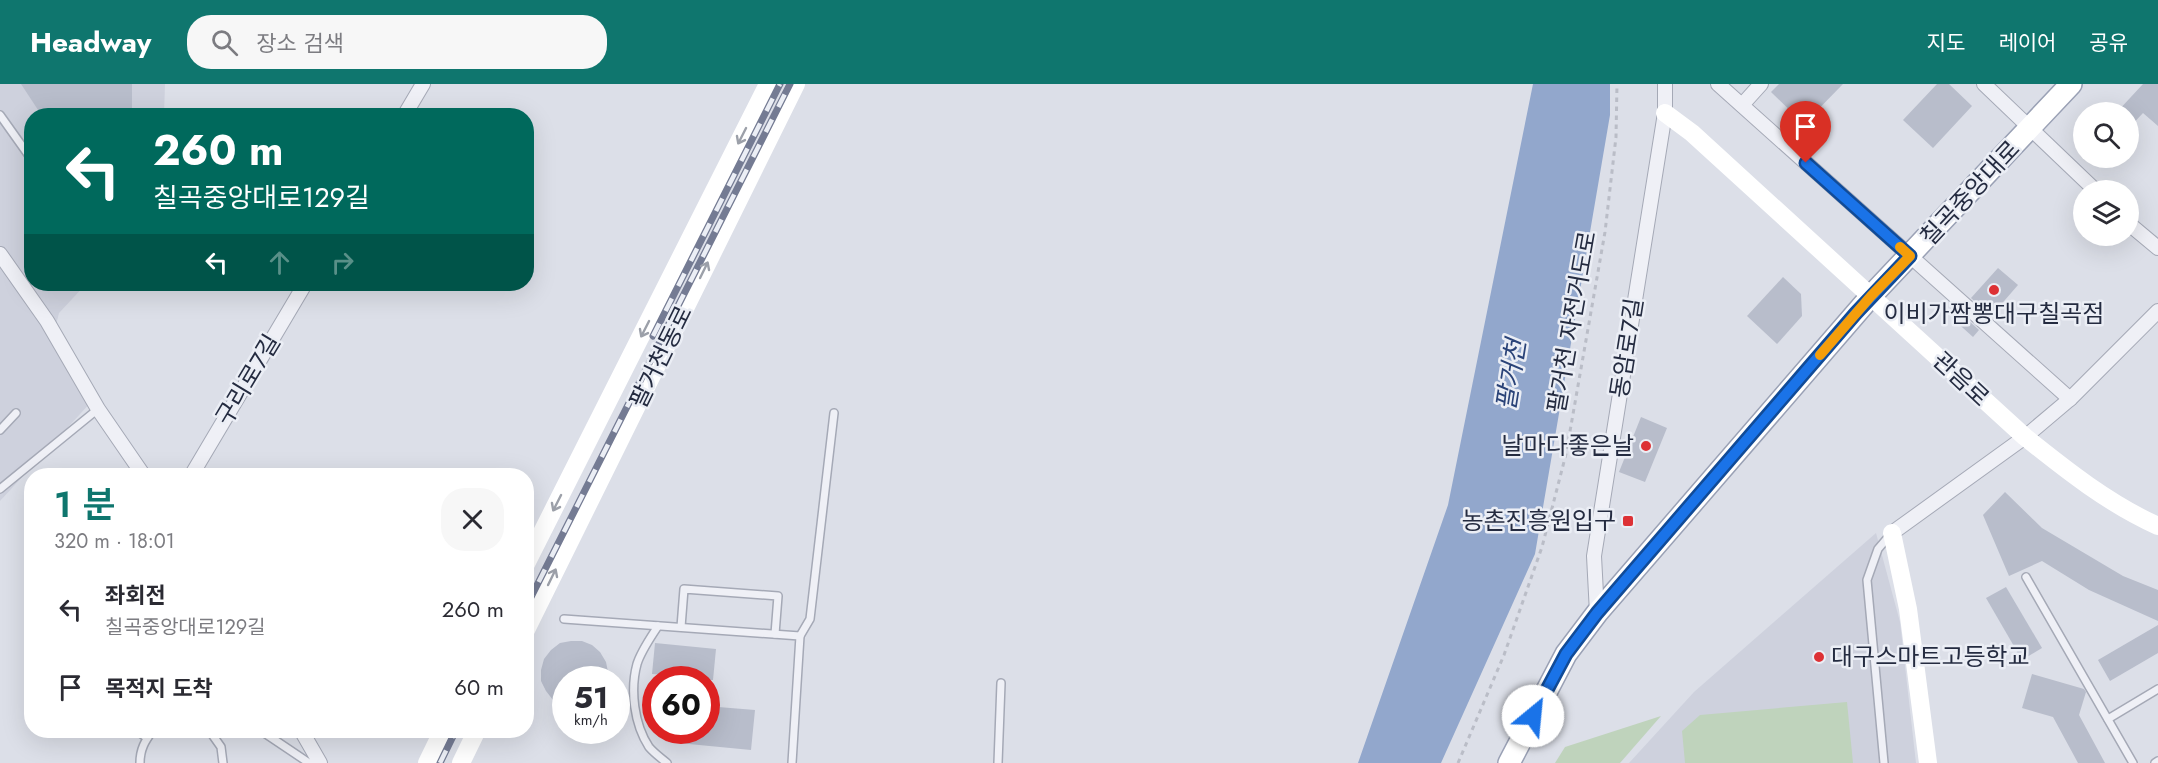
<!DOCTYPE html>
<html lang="ko">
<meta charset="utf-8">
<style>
body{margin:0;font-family:Jost,"Noto Sans KR",sans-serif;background:#f7f7f7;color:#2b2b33;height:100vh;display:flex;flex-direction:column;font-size:22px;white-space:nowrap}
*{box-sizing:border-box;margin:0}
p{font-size:20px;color:#7c7c81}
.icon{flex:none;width:33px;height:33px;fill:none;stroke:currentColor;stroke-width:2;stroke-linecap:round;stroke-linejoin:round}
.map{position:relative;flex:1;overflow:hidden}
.side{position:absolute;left:24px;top:384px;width:510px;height:270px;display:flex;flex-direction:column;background:#fff;border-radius:24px;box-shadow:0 6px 24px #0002}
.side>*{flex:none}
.top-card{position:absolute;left:24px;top:24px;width:510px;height:183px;border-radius:24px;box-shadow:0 6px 24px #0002;background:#00695c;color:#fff;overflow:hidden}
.buttons{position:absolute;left:2073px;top:18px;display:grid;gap:12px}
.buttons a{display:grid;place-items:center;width:66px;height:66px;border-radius:50%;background:#fff;box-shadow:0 6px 24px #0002;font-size:30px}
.speed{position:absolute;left:552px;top:582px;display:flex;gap:12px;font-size:30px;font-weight:700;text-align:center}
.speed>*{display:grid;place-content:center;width:78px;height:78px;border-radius:50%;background:#fff;box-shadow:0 6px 24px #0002;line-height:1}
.speed small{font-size:15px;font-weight:400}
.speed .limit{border:9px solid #d22;background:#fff;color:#111}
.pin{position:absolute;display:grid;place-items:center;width:51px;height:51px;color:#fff;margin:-62px -26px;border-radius:50% 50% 50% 0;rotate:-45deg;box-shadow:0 0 6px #0007}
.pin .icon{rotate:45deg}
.me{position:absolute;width:66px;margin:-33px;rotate:28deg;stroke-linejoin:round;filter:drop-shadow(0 0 4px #0008)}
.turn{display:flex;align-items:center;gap:21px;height:126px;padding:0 30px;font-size:27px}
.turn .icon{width:78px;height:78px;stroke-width:2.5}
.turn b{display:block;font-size:42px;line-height:51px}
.lanes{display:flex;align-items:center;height:57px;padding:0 30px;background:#0003;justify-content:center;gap:30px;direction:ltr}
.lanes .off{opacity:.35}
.round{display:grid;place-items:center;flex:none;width:63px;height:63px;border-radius:24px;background:#f7f7f7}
.headline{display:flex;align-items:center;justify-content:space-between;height:102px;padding:0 30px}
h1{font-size:36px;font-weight:600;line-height:45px;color:#0f766e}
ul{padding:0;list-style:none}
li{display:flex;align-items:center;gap:18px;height:78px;padding:0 30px}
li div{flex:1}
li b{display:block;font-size:22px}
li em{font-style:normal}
header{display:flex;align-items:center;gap:36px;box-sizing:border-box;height:84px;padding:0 30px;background:#0f766e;color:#fff}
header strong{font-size:28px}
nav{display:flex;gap:33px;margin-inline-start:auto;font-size:21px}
.search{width:420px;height:54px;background:#f7f7f7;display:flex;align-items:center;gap:15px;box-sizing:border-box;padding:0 21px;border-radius:24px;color:#7c7c81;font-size:22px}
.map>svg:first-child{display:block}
</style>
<header>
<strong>Headway</strong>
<div class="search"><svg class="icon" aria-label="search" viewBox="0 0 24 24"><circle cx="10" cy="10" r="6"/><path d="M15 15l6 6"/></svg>장소 검색</div>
<nav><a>지도</a><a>레이어</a><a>공유</a></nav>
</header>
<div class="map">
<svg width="2158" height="679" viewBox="0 0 2158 679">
<rect width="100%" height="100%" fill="#dcdfe8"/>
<g fill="#ced1dd">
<path d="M0,0h165l-1,31 -132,1v168h54l-27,29 -3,12 36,76 -92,100z"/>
<path d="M1876,449l24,89 16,141h-287l65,-71z"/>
</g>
<g fill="#bfd3bc">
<path d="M1847,618l6,61h-168l-3,-32 18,-16z"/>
<path d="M1661,632l-41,47h-65l10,-16z"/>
</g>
<path fill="#92a7cc" d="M1533,0h77v31l-75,439 -94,209h-83l90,-258z"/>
<g fill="#b8bdcb">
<path d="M21,0h111v32h-90z"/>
<path d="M1779,0h64l-39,40 -33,-32z"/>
<path d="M1937,0h12l23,22 -39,42 -30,-28z"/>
<path d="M2143,0h15v42l-15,-13 -15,16v-17h-11z"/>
<path d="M1998,184l20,17 -27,31 -20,-18z"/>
<path d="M1783,193l18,17 1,22 -25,28 -30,-28z"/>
<path d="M1959,228l20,18 -6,7 -20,-18z"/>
<path d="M1641,333l26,11 -22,54 -26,-10z"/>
<path d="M2005,408l37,36 81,48 35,14v31l-69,-31 -47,-29 -33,15 -26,-61z"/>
<path d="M2006,503l36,61 -20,12 -36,-62z"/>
<path d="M2158,541v28l-48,28 -12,-21z"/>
<path d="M571,557h11l10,4 8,7 6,10 2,10 -1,8h-41v27l-13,-7 -7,-9 -5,-10v-11l3,-11 7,-9 9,-7z"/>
<path d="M655,559l61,6 -3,31h-32v-4l-29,-2z"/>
<path d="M2032,590l52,15 2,3 -7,23 26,48h-27l-25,-46 -31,-9z"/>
<path d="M706,622l49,4 -4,40 -83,-8 1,-12h37z"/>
</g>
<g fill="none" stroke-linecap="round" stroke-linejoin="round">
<g stroke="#a5a9b6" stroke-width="10">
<g id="lane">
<path d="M0,31l32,45"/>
<path d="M0,346l16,-17"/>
<path d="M0,405l98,-80"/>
<path d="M2026,493l107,186"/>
<path d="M564,535l236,17 -8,127"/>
<path d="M658,542c-7,11 -17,25 -21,38 -7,26 -3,60 12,83 5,6 12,11 18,16"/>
<path d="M681,543l3,-38 94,7 -3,38"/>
<path d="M800,552l10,-17 24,-206"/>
<path d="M2108,635l50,-30"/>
<path d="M136,646l11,8"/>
<path d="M209,646l12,17 2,16"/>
<path d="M260,646l49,33"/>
<path d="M140,679c0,-14 5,-22 13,-33"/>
<path d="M998,679l3,-80"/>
<path d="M1884,679l-17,-183 11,-31 12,-14"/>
<path d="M2155,679l3,-2"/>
</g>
</g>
<g stroke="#a5a9b6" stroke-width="16">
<g id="street">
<path d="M1718,0l352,315"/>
<path d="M1984,0l111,106"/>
<path d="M1742,21l19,-21"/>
<path d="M404,32l19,-32"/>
<path d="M2128,139l30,25"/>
<path d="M0,170l47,67 51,88 46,67"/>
<path d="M191,392l114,-192"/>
<path d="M1892,449l133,-96 45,-38 88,-88"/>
<path d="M1597,529l-3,-57 71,-443v-29"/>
<path d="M301,646l19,33"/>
</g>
</g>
<g stroke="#9aa1b5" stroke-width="24">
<path id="primary" d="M1509,679l57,-109 31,-41 274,-317 200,-212"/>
</g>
<path stroke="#babdc7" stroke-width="3" stroke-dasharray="4.5 4.5" stroke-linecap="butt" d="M1458,679l46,-108 38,-108 24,-93 39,-222 11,-95 1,-53"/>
<use href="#lane" stroke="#eff0f6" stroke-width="7"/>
<use href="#street" stroke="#eff0f6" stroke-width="14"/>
<g stroke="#fff" stroke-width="18">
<path d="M1665,29l27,20 333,304c41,33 84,67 133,89"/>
<path d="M1892,449l16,76 20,154"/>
<path d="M526,480l242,-480"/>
<path d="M526,546l270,-546"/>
<path d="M427,679l16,-33"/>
<path d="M461,679l16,-33"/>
</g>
<use href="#primary" stroke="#fff" stroke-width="21"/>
<g stroke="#747b93" stroke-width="7">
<g id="rail">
<path d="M653,252l127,-252"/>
<path d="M526,523l264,-523"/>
<path d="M440,679l16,-33"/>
</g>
</g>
<use href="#rail" stroke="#ebeef5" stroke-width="4.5" stroke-dasharray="14" stroke-linecap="butt"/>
</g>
<defs><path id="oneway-shaft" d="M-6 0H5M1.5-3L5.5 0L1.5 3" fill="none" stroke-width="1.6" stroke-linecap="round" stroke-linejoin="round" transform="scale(1.5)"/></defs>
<g stroke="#9ca0a9">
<use href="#oneway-shaft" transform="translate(742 52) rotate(117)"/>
<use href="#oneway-shaft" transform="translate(704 186) rotate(-64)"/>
<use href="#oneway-shaft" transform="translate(645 245) rotate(117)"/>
<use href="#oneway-shaft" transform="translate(557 419) rotate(117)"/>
<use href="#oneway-shaft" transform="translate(552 493) rotate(-64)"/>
</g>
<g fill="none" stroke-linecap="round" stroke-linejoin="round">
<g stroke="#114b97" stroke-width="15">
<path id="route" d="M1533,632l33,-62 31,-41 259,-300 54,-57 -104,-93"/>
</g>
<use href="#route" stroke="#1a73e8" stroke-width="10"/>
<path stroke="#f59e0b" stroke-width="10" d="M1820,271l51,-59 39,-40 -10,-9"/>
</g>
<g fill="#dd3135" stroke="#ebeef5" stroke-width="2">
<circle cx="1994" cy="206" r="6"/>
<circle cx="1646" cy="362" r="6"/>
<rect x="1622" y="431" width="12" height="12" rx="3"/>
<circle cx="1819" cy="573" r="6"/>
</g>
<g text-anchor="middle" stroke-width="5" stroke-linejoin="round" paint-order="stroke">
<g font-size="24" fill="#242b40" stroke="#ebeef5">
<text transform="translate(1970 109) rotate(-47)" y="8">칠곡중앙대로</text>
<text transform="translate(1572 238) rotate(-80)" y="8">팔거천 자전거도로</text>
<text transform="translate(1627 264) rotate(-81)" y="8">동암로7길</text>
<text transform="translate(661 273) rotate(-64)" y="8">팔거천동로</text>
<text transform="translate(1961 295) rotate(43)" y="8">관음로</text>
<text transform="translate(248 296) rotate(-59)" y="8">구리로7길</text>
</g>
<g font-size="24" fill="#242b40" stroke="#ebeef5" text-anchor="end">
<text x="1994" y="238" text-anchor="middle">이비가짬뽕대구칠곡점</text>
<text x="1634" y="370">날마다좋은날</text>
<text x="1616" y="445">농촌진흥원입구</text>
<text x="1831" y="581" text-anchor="start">대구스마트고등학교</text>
</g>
<g font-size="26" font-style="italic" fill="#2a4378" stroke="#ebeef5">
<text transform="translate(1511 291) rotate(-81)" y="9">팔거천</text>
</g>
</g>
</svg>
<div class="buttons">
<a><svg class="icon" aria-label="search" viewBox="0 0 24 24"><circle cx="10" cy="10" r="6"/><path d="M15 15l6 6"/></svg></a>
<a><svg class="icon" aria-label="layers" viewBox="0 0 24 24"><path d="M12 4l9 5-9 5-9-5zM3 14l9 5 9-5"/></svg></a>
</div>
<div class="speed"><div>51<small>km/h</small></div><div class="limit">60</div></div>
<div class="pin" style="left:1806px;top:79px;background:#d93025"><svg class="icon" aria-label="arrive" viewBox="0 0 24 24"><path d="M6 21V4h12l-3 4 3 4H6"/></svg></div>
<svg class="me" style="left:1533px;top:632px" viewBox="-20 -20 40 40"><circle r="19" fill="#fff"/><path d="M0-13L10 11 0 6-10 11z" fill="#1a73e8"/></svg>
<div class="top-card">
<div class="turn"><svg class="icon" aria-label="left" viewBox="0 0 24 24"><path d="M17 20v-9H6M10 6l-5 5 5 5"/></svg><div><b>260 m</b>칠곡중앙대로129길</div></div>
<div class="lanes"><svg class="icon" aria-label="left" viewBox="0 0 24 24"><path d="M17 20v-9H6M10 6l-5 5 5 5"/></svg><svg class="icon off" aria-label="ahead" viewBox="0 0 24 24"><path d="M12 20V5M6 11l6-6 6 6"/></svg><svg class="icon off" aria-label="right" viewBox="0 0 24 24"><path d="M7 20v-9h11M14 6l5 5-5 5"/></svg></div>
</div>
<section class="side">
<div class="headline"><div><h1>1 분</h1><p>320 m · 18:01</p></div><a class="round"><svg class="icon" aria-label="close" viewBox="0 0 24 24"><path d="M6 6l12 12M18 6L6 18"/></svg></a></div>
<ul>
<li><svg class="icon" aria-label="left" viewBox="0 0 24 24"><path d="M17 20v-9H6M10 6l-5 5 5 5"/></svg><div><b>좌회전</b><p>칠곡중앙대로129길</p></div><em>260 m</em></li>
<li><svg class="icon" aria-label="arrive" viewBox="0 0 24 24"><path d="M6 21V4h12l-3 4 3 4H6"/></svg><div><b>목적지 도착</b></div><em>60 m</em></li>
</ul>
</section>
</div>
